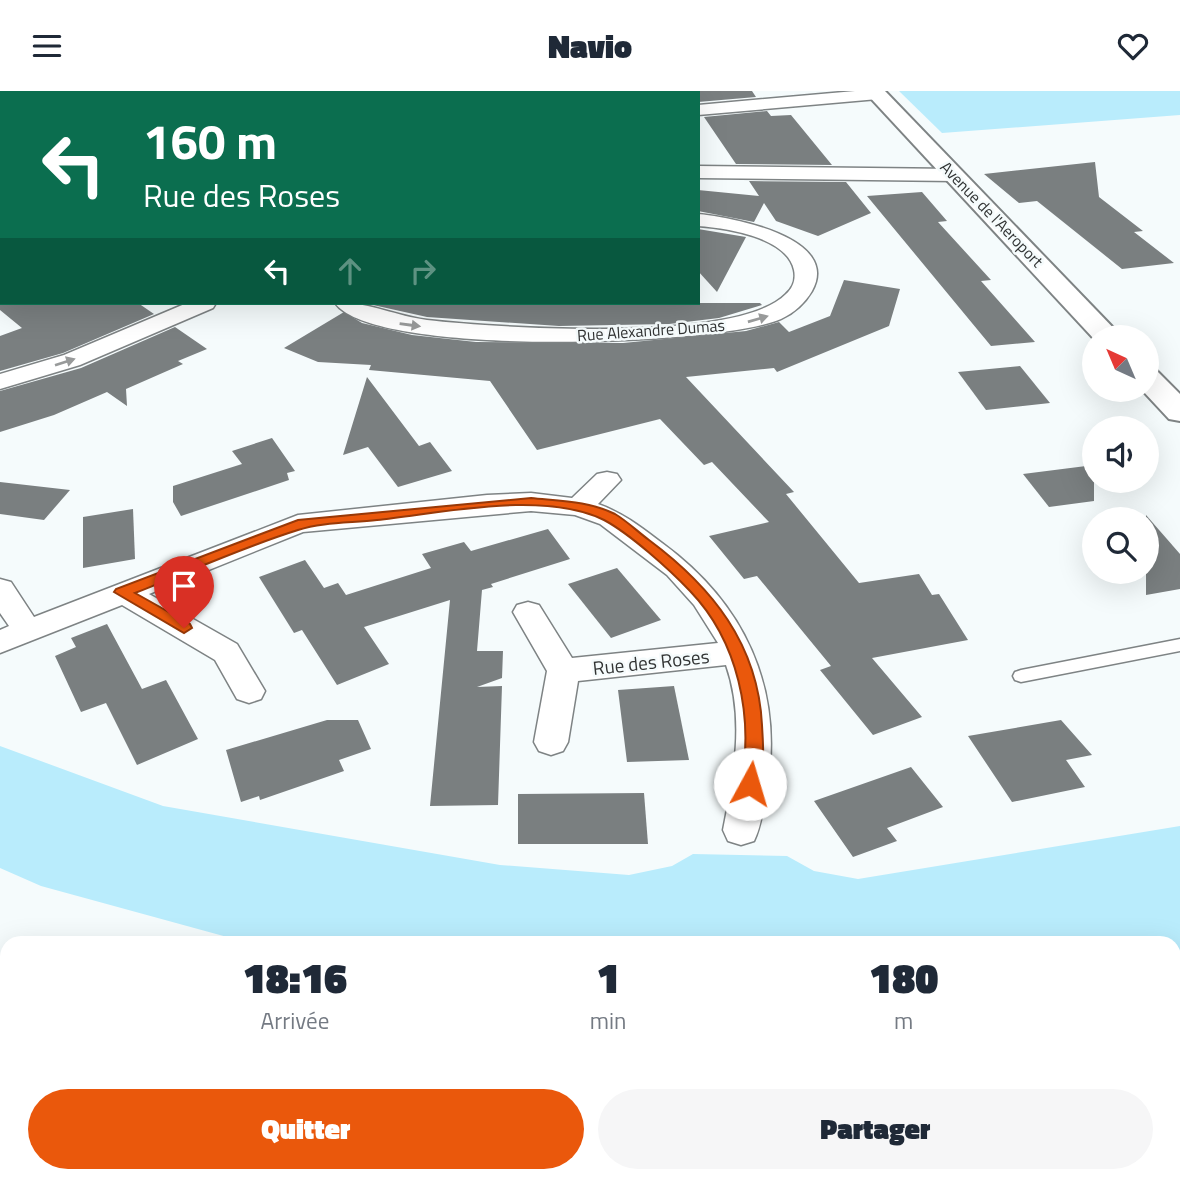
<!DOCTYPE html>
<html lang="fr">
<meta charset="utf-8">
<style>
body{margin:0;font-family:"Titillium Web",sans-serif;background:#f6f6f7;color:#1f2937;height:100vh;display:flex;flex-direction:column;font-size:26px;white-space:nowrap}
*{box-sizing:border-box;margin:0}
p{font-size:23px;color:#747a83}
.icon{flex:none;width:38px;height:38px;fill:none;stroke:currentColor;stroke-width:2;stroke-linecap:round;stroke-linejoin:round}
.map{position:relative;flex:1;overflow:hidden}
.details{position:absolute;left:0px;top:845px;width:1181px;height:247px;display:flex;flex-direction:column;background:#fff;border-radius:21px 21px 0 0;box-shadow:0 7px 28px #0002}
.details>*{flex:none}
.hud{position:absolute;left:0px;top:0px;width:700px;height:214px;box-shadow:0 7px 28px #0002;background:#0b6e4f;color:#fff;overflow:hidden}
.needle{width:46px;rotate:316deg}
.tools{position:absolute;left:1082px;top:234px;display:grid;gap:14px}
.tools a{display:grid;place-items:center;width:77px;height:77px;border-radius:50%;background:#fff;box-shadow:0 7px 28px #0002;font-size:35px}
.pin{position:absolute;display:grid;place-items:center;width:60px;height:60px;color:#fff;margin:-72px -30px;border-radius:50% 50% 50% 0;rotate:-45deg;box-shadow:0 0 7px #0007}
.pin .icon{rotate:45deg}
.me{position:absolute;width:77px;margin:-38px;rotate:6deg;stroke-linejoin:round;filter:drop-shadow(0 0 5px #0008)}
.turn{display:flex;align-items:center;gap:24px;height:147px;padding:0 28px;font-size:32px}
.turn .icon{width:91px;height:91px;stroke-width:2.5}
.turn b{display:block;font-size:49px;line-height:60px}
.lanes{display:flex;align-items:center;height:66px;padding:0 28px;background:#0003;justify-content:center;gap:35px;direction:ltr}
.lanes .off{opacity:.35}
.eta{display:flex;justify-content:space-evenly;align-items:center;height:119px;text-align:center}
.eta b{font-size:42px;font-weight:800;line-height:49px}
.cta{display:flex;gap:14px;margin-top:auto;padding:14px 28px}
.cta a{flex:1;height:80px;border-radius:42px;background:#ea580c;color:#fff;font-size:28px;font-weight:800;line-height:80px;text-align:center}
.cta a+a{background:#f6f6f7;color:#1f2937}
header{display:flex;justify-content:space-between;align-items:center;height:91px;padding:0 28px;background:#fff;font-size:32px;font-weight:800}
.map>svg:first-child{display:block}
</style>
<header><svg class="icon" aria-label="menu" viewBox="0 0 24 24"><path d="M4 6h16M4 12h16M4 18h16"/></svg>Navio<svg class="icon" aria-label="heart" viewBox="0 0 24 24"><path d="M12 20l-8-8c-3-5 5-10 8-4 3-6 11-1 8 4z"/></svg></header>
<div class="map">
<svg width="1180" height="1091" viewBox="0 0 1180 1091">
<rect width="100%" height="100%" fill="#f5fbfc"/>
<g fill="#b9ecfc">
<path d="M899,0h281v24l-238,18z"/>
<path d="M0,655l163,60 337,59 129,10 43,-9 21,-12 94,2 27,15 44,8 322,-53v136l-6,2v-21h-925l-208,-57 -41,-18z"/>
</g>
<g fill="#7a7f80">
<path d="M687,0h65l4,6 -58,5v-9z"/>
<path d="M767,20l4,5 20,-1 41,50 -96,-1 -32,-47z"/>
<path d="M1095,71l4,35 44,34 -9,1 40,31 -52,6 -85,-68 -18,2 -35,-29z"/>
<path d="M749,90l97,1 25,31 -53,23 -42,-15 -12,-18 -10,19 -56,-11v-21l61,6z"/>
<path d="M922,101l25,29 -9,1 53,58 -10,1 54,61 -44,4 -124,-150z"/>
<path d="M698,138l48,8 -29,55 -19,-21z"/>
<path d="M844,189l56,9 -11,37 -112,46 -3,-4 -88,9 108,115 -8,2 73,89 60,-9 13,21 7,-1 29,46 -96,18 50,59 -49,18 -53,-65 11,-4 -74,-90 -13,3 -35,-43 60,-14 -57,-60 -8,3 -44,-46 -123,31 -47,-69 -121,-11 2,-5 -53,-3 -34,-14 60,-36 18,11 50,12 64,7 147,1 123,-12 33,-9 10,10 41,-16z"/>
<path d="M0,212h138l16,11 -91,39 -63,18v-35l22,-8 -22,-18z"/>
<path d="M364,212h396l2,2 -43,13 -50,6 -110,2 -132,-9z"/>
<path d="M175,236l32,22 -29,12 5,3 -57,25 1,17 -20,-14 -53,23 -54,17v-41l81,-23z"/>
<path d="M1020,275l30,37 -64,7 -28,-38z"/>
<path d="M367,286l52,69 11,-4 22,29 -54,16 -30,-40 -25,8z"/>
<path d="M272,347l23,33 -8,2 2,7 -108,36 -8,-14v-16l69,-22 -10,-13z"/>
<path d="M1094,374v36l-45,6 -26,-33z"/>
<path d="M0,391l70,8 -26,30 -44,-6z"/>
<path d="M133,418l2,50 -52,9v-51z"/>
<path d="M1146,424l34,39v35l-34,6z"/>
<path d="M548,438l22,30 -79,25 2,3 -11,3 -5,61h26l-1,27 -25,9 25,-1 -4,119 -68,1 20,-206 -86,27 25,37 -52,21 -35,-55 -8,3 -35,-56 46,-17 19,28 14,-5 8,12 85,-27 -9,-14 42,-12 7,9z"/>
<path d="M617,477l44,52 -50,18 -43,-54z"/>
<path d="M107,533l35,65 24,-9 32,59 -61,26 -31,-62 -25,9 -26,-56 21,-9 -5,-9z"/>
<path d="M674,595l15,74 -62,2 -9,-72z"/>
<path d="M327,629h31l13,29 -32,11 5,11 -84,29 -1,-4 -18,6 -15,-52z"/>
<path d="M1061,629l31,35 -26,5 19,27 -73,15 -44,-66z"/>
<path d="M911,676l32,40 -56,21 10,13 -44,16 -39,-56z"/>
<path d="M644,702l4,51h-130v-50z"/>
</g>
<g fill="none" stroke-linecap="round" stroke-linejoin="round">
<g stroke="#7e8384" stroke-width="3">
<path id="lane" d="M1180,548v12l-159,31 -6,-2 -2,-4 2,-4 6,-2z"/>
</g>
<g stroke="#7e8384" stroke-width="3">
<g id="street">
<path d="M2,0h19l1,2h-19z"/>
<path d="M355,0h27l-28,2z"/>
<path d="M445,0h19l1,2h-19z"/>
<path d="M855,0h29l2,3 -8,5 -180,16v-10z"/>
<path d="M698,75l257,3 9,6 -9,6 -257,-3z"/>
<path d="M698,123c32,3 144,23 114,77 -7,12 -18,22 -31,28 -61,27 -408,39 -446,-16 32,-2 60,13 92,17 71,8 310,24 359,-26 7,-6 10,-15 8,-24 -7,-33 -68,-42 -96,-44z"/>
<path d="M0,153h2l-2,13z"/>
<path d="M187,212h29l-3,5 -133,57 -80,24v-15l64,-19z"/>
<path d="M607,381l10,2 4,6 -23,24c25,9 43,23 64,39 82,60 122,144 105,246 -4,17 -5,36 -13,52l-13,4 -13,-4 -5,-11c11,-55 22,-111 3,-165l-148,16 -10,61 -5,9 -12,4 -12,-4 -5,-9 13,-71 -34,-59 4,-7 11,-3 11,3 33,53 146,-15 -24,-38 -27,-30 -67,-51 -25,-9 -44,-4 -228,21 -154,62 88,50 28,47 -4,8 -12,4 -12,-4 -22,-39 -93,-55 -122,48v-23l9,-4 -9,-13v-34l11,3 23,35 264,-102 189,-20 44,-2 41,5 25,-24z"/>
<path d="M0,955l7,1v42l-7,-1z"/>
<path d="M57,1085h46l-2,6h-46z"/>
<path d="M527,1085h108l2,6h-112z"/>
<path d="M992,1085h62l2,6h-66z"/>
</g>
</g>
<g stroke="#7e8384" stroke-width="4">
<g id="secondary">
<path d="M864,0h21l238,247 -29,1z"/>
<path d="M1146,277l11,3 23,23v27l-11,-2 -27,-29h4z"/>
</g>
</g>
<use href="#lane" fill="#fff" fill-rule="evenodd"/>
<use href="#street" fill="#fff" fill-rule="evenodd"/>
<use href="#secondary" fill="#fff" fill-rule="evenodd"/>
</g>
<defs><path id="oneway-solid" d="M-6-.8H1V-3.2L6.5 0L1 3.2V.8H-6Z" transform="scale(1.75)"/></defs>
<g fill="#989a9a">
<use href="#oneway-solid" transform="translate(758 228) rotate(-16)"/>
<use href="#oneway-solid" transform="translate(410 234) rotate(8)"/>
<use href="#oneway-solid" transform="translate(65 271) rotate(-18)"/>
</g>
<path fill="#ea580c" stroke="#983908" stroke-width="2" d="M531,407c28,3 58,3 84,16 12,7 23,18 34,26 63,47 109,104 113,185 1,21 4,45 -6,64l-6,2 -9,-7c13,-68 -3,-143 -51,-193 -21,-22 -60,-57 -86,-71 -61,-30 -161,-7 -227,0 -25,3 -55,2 -79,10 -55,17 -109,42 -163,63l55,31 2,4 -8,5 -70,-41 2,-3 182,-69z"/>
<g text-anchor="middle" stroke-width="5" stroke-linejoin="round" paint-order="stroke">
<g font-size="16" fill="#323434" stroke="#f5fbfc">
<text transform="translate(992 123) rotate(46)" y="6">Avenue de l'Aeroport</text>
<text transform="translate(651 239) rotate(-4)" y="6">Rue Alexandre Dumas</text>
</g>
<g font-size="19" fill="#323434" stroke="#f5fbfc">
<text transform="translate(651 571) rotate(-6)" y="7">Rue des Roses</text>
</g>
</g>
</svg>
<div class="tools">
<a><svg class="needle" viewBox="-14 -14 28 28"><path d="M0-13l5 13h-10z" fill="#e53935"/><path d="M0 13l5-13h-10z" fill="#747a83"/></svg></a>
<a><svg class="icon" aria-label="sound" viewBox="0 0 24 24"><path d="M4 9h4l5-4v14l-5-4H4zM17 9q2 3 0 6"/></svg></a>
<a><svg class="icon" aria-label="search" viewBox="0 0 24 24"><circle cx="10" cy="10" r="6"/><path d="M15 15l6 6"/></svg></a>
</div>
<div class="pin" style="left:184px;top:537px;background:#d93025"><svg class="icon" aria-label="arrive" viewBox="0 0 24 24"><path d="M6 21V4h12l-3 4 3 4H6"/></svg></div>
<svg class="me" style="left:750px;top:693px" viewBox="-20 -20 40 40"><circle r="19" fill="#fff"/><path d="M0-13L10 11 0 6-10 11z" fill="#ea580c"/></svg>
<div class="hud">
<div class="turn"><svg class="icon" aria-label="left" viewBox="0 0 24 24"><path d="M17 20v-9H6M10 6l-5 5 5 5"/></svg><div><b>160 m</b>Rue des Roses</div></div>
<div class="lanes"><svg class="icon" aria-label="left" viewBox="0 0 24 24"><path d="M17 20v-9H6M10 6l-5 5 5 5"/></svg><svg class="icon off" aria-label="ahead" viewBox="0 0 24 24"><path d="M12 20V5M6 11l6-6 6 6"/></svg><svg class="icon off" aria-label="right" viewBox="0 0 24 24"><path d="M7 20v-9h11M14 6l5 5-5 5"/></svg></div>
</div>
<section class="details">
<div class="eta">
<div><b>18:16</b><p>Arrivée</p></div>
<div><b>1</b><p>min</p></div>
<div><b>180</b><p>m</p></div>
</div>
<div class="cta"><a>Quitter</a><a>Partager</a></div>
</section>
</div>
